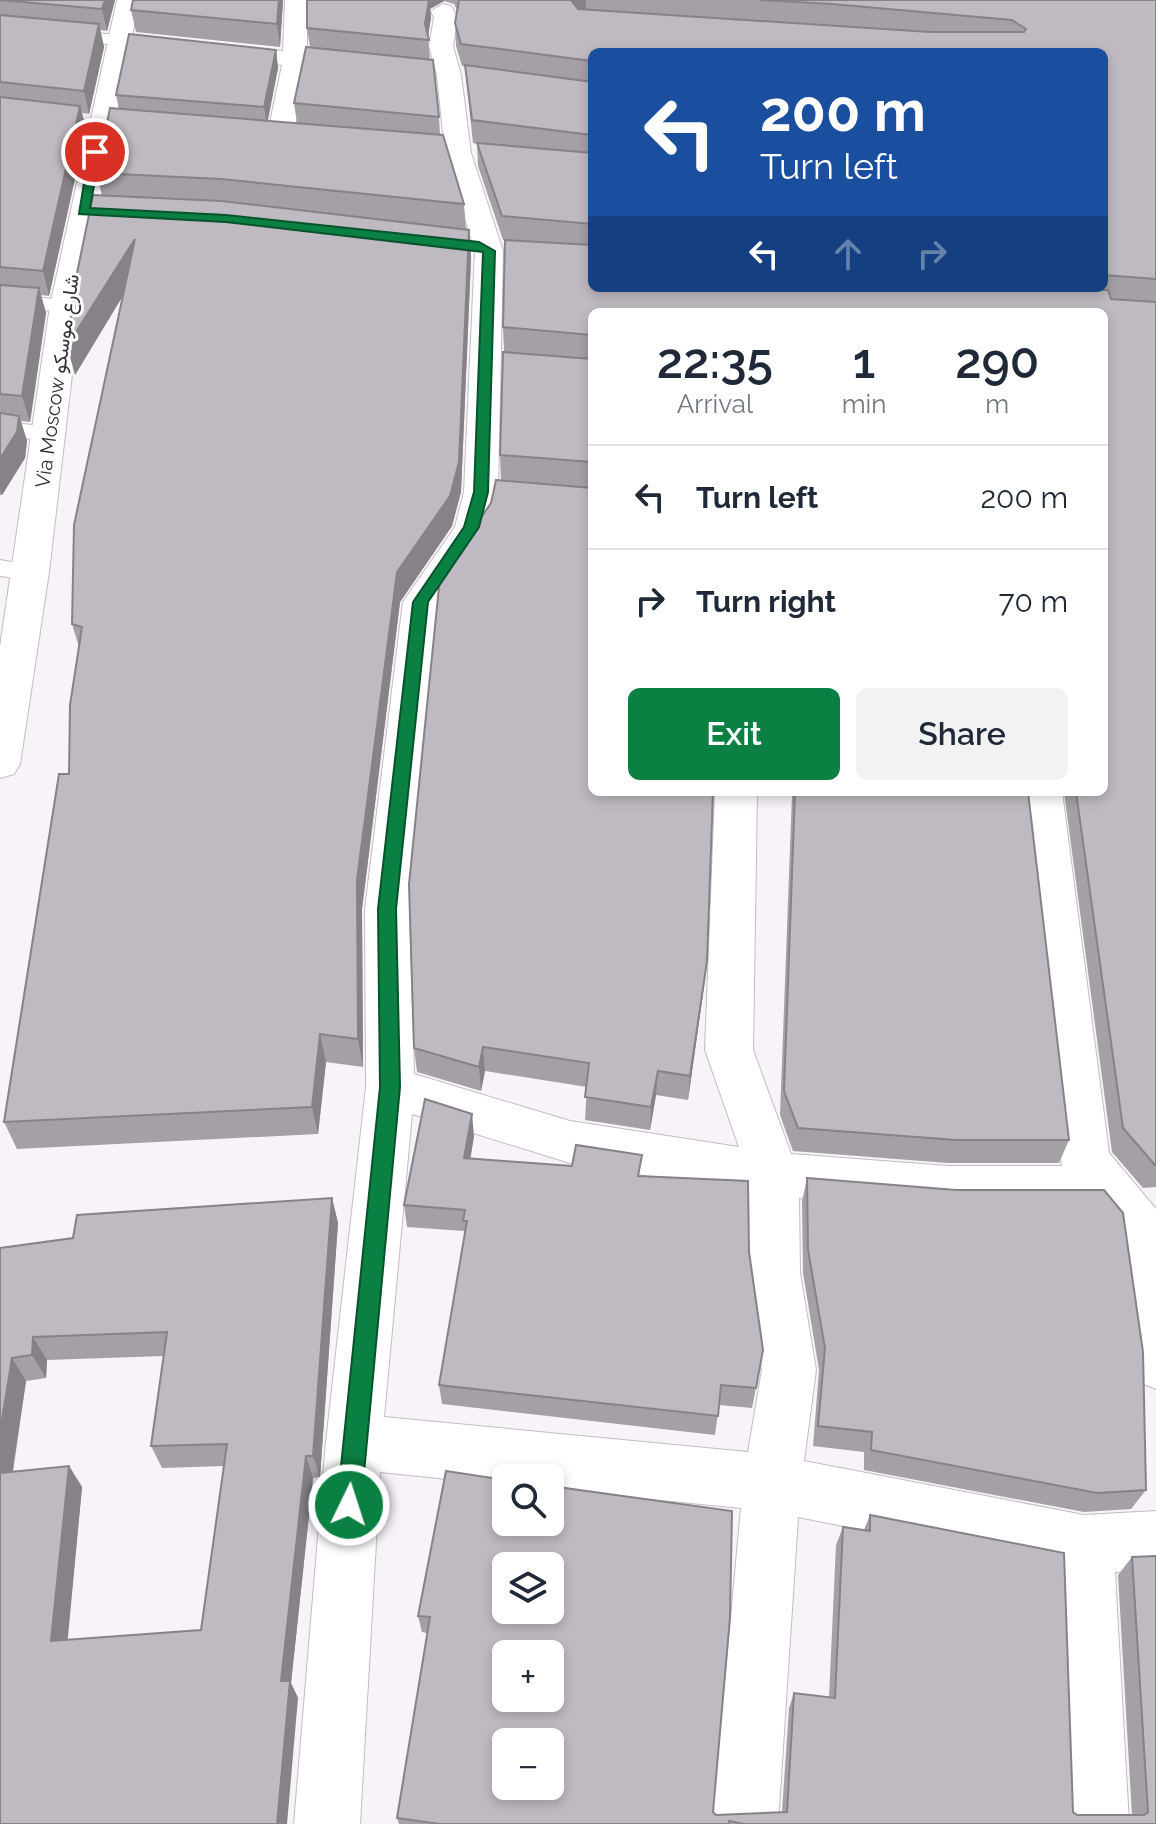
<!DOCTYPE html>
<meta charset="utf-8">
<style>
body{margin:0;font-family:Raleway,Vazirmatn,sans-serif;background:#f2f2f3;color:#1f2937;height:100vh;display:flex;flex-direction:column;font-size:30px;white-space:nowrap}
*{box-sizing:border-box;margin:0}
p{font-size:26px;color:#747a83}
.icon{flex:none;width:44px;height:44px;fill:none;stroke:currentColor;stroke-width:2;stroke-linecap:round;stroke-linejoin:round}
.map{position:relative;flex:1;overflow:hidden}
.details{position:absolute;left:588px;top:308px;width:520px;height:488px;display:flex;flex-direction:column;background:#fff;border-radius:12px;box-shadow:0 4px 12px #0003}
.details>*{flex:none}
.guide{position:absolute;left:588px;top:48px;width:520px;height:244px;border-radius:12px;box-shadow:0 4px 12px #0003;background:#1a4fa0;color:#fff;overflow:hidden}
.controls{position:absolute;left:492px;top:1464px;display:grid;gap:16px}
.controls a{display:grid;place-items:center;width:72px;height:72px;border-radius:12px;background:#fff;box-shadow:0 4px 12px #0003;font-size:40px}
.pin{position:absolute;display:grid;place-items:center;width:68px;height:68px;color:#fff;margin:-34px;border:4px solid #fff;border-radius:50%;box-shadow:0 2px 8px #0007}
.me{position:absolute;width:88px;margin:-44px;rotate:4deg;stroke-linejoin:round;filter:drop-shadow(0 0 6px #0008)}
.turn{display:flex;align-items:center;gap:28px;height:168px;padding:0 40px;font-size:36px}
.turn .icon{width:104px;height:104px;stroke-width:2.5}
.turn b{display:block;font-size:56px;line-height:68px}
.lanes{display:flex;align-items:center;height:76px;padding:0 40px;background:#0003;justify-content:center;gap:40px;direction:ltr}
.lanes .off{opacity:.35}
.eta{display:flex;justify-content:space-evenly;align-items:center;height:136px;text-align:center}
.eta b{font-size:48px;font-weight:600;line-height:56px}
.action{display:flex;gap:16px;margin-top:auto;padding:16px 40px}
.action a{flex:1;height:92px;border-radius:12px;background:#0b8043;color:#fff;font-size:32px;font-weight:600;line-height:92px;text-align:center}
.action a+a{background:#f2f2f3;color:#1f2937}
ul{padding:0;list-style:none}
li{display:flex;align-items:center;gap:24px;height:104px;padding:0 40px;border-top:2px solid #e0e1e3}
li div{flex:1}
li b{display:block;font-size:30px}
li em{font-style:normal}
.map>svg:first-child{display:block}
</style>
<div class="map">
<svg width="1156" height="1824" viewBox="0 0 1156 1824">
<rect width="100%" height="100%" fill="#f8f2f9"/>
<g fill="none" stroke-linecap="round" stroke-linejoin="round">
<g stroke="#c2bdc3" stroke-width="2">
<g id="service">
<path d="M0,24l118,11 8,5 -8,5 -118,-11z"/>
<path d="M0,294l65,6 10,6 -10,6 -65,-6z"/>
<path d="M0,421l48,6 11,7 -11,7 -48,-6z"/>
<path d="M0,560l40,7 3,5 -12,8 -31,-4z"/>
</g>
</g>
<g stroke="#c2bdc3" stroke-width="2">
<g id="minor">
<path d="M285,0h22v54l56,6 12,7 -12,7 -57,-6 -13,69 -13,8 -13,-8 15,-72 -65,-7 -12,-7 12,-7 66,7z"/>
<path d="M443,4l8,2 7,12 -5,28 8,29 10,78 32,98 -5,241 -8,35 -51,75 -30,307 5,165 156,47 169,26 -34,-97 10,-258h42l-4,258 38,104 157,12h114l-42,-374h42l47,361 47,56v180l-19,-8 -8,-18 -15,-128 -20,-25h-146l-149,-12 1,75 16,97 -12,91 280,54 72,-4v58l-41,3 14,252h-66l-8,-256 -257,-51 -20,307h-66l29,-316 -191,-19v-11h-44v7l-126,-13 -20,352h-66l32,-382 40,-355 -1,-178 38,-307 52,-75 9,-35 11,-241 -30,-98 -8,-78 -8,-29 5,-28 -3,-7zM412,1114l158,49 178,29v81l14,97 -14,82 -364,-35z"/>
<path d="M660,288h30l9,24h-30z"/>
</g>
</g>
<g stroke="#c2bdc3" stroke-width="2">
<path id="secondary" d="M117,0h22l-59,306 -31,266 -29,192 -6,10 -14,4v-131l50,-341z"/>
</g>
<use href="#service" fill="#fff" fill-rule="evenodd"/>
<use href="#minor" fill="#fff" fill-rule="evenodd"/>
<use href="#secondary" fill="#fff" fill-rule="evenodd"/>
</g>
<g fill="#a4a0a6" fill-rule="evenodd">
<path d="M0,0h115l-8,31 -7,-1 4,17 -15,67 -7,-1 4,16 -37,167 -8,-1 5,18 -16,109 -9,-1 6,20 -2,17 -23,37h-2z"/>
<path d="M133,0h150l-3,47 -144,-15 -5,-22z"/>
<path d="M307,0h849v1187l-13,1 -31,-36 -48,-360h40l-512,-480v176l-91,-8 -1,-25 4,-103 -1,-25 2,-87h-2l-25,-74 -1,-22 -4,-1 -8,-76 -3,-1 -6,-20 -1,-23 2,-13 -3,-6 -10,-3 -14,8 1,9 -3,19 2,23 9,57 1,18 24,69 2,25 3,1 2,28 -10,234 -9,34 -52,76 -38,307 1,158 -37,-5 -8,72 -301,15 -13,-27 65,-348 10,-127 -7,-23 50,-327 -47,78 27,-179 -5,-23 22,-64 -3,-14 160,-45 2,18 -11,53 30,2 -3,-20 16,-56 -3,-19zM592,52h512v236h-411v1l-25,1 -76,-2z"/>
<path d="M778,792h250l41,348 -10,23h-111l-155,-12 -13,-36 12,-321z"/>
<path d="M704,986l-16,114 -32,-5 -6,35 -65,-10 2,-33 -102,-16 -4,20 -64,-19 -3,-24z"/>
<path d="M474,1136l-4,22 171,19 108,75 7,136 -4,20 -33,-3 -4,30 -273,-31 -3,-19 26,-148 -1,-6 -57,-4 -3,-22z"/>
<path d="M807,1178l339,312 -15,19 -47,3 -220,-42v-18l-51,-6 6,-76 -16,-97 -1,-72z"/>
<path d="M332,1198l6,25 -18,254 -7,1 -22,205 7,15 -298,126v-576l73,-10zM164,1356l-13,90 11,22 62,-2 -23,164 -134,10 15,-153 -13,-21 -56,6 13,-91 20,-3 1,-18z"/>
<path d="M446,1471l270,344 66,-3 7,-104 5,-15 35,4 7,-152 7,-18 21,3 6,-15 203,297 4,3h55l-14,-240 14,-18 24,267h-757l-2,-6 30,-185 -5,-1 -4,-16z"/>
</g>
<g fill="#868287">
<path d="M105,0h10l-8,31 -5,-22z"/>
<path d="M279,0h4l-3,47 -3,-23z"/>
<path d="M427,0h17v1l-14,8 1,9 -4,22 -2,-16z"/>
<path d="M571,0h15v13l-15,9z"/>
<path d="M99,24l5,23 -15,67 -5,-23z"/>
<path d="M276,50l2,18 -11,57 -3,-18z"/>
<path d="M80,106l6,23 -37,167 -6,-25z"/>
<path d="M469,230l2,28 -10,234 -9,34 -52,76 -38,307 1,158 -5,-28 -1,-159 40,-308z"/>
<path d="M135,239l6,27 -66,109 -8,-29z"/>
<path d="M39,288l7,25 -16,109 -8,-26z"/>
<path d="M19,416l8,25 -2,17 -23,37 -2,-5v-31z"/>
<path d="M707,961l-3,25 -16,114 2,-24z"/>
<path d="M320,1034l6,28 -8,72 -6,-27z"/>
<path d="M483,1047l2,24 -4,20 -2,-24z"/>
<path d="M658,1071l-2,24 -6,35 1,-23z"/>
<path d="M472,1114l2,22 -7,44 -3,-22z"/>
<path d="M332,1198l6,25 -18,254 -7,-21z"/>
<path d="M33,1337l14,23 -1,18 -14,-23z"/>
<path d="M12,1358l14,23 -17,113 -9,-12v-50z"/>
<path d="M306,1456l7,22 -22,205 7,15 -11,126h-10l4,-143z"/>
<path d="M69,1466l13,21 -16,171 -15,-17z"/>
</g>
<g fill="#bfbac1" stroke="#868287" stroke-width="2" fill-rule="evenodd">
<path d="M0,0h105l-3,9z"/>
<path d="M133,0h146l-2,24 -146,-14z"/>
<path d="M307,0h122l-4,24 4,16 -122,-12z"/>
<path d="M459,0h112l7,9 352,23h94l2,-3 -14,-9 -180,-16 -72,-4h396v279l-52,-4v-223h-512v9l-131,-17 -6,-21z"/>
<path d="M0,15l99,9 -15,67 -84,-9z"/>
<path d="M129,34l147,16 -12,57 -148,-12z"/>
<path d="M306,47l127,13 6,57 -145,-14z"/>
<path d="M465,65l127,17v53l-120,-15z"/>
<path d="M0,97l80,9 -37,165 -43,-4z"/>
<path d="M110,108l333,27 21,69 -243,-25 -124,-6z"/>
<path d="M477,143l115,10v71l-90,-8z"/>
<path d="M93,195l128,6 248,29 -10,232 -9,34 -53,76 -40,308 1,159 -38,-5 -8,73 -308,15 55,-348h10l1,-69 12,-78 -10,-3 2,-99 61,-286 -68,107 9,-68z"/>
<path d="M505,240l87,5v43h76v2l35,-2h258l36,2h111l3,9 45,3v863h-1l-32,-37 -47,-336h28v-480h-512v23l-89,-8z"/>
<path d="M0,285l39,3 -17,108 -22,-2z"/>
<path d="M503,352l89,7v103l-92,-7z"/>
<path d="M0,413l19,3 -2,16 -17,27z"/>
<path d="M496,480l96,8v304h121l-6,169 -17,115 -32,-5 -7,36 -66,-10 4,-34 -106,-16 -4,20 -65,-19 -5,-164 31,-307 51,-74z"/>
<path d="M795,792h233l41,348h-113l-158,-12 -14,-37z"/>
<path d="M425,1099l47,15 -8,44 108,8 4,-21 66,10 -4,21 110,5 1,71 14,98 -7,38 -35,-3 -3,31 -279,-31 28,-164h-4l2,-11 -61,-5z"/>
<path d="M807,1178l149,12h148l19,23 20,139 3,138 -49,3 -226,-43 1,-18 -54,-6 7,-78 -17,-98z"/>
<path d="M332,1198l-19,258h-7l-25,225h9l-13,143h-277v-351l69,-7 -18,175 150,-11 26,-186 -76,2 16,-114 -134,5 -1,18 -20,3 -12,74v-184l73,-10 4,-23z"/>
<path d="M446,1471l60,9v42h44v-36l182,25 -2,106 -17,195 3,3 71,-3 7,-119 41,5 8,-171 27,4v-16l194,38 9,259 4,3h67l4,-3 -16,-255 24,-1v268h-412l-15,-3v3h-289l-43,-6 33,-201 -12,-1zM506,1566h44v44h-44zM506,1654h44v44h-44zM506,1742h44v44h-44z"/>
</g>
<path fill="#0b8043" stroke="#07532c" stroke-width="2" d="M95,149l5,3 -10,56 136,7 253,27 16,9 -7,241 -9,35 -51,75 -32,307 4,178 -39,418 -3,9 -9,3 -8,-3 -4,-9 43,-418 -2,-178 35,-307 51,-75 10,-35 9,-240 -257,-30 -147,-8 10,-62z"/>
<g text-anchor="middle" stroke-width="6" stroke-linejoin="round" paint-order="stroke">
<g font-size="20" fill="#333134" stroke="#fff">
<text transform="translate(57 381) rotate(-82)" y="7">Via Moscow شارع موسكو</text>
</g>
</g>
</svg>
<div class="controls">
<a><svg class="icon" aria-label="search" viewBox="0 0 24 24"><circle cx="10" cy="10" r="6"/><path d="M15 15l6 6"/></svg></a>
<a><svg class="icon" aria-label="layers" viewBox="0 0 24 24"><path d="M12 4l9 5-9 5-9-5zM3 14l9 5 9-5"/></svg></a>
<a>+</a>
<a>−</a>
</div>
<div class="pin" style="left:95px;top:152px;background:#d93025"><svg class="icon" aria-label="arrive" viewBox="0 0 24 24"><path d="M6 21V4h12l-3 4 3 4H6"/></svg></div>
<svg class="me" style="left:349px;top:1505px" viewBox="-20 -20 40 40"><circle r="17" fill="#0b8043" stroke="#fff" stroke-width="3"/><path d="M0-11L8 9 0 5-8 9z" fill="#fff"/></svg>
<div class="guide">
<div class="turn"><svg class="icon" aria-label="left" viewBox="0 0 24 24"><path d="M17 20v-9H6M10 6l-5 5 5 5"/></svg><div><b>200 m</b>Turn left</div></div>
<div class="lanes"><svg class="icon" aria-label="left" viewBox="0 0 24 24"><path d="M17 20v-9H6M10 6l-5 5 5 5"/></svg><svg class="icon off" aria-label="ahead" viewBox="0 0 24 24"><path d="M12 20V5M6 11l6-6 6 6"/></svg><svg class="icon off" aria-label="right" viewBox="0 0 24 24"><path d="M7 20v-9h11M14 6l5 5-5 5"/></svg></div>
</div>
<section class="details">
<div class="eta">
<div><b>22:35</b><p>Arrival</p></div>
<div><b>1</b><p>min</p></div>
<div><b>290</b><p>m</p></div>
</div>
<ul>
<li><svg class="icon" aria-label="left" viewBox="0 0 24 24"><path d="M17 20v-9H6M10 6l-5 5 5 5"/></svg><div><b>Turn left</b></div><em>200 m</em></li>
<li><svg class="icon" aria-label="right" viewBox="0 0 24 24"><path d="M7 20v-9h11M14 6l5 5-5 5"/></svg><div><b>Turn right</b></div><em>70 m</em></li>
</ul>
<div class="action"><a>Exit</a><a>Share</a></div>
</section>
</div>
